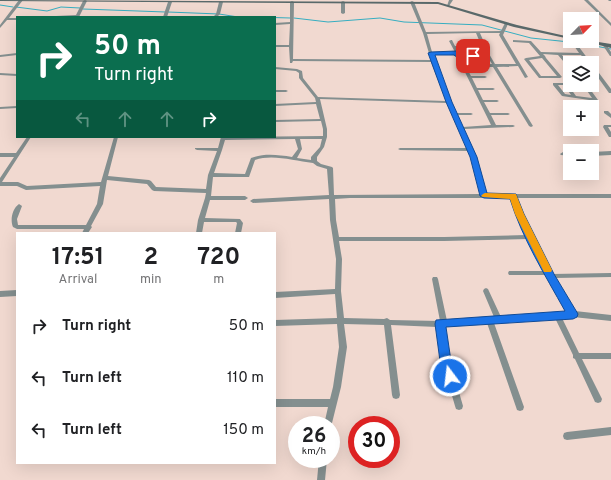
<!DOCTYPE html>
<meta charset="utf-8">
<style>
body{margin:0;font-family:Overpass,sans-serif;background:#f6f6f6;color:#202124;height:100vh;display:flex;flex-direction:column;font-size:15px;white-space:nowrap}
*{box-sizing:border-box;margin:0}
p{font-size:13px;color:#757577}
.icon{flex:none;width:22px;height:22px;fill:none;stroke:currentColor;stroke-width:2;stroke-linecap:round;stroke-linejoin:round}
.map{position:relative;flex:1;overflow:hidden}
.panel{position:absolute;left:16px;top:232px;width:260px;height:232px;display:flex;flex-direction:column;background:#fff;border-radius:0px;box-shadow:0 4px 16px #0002}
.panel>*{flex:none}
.hud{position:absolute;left:16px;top:16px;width:260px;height:122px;border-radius:0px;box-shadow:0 4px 16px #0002;background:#0b6e4f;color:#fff;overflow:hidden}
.needle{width:26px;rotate:66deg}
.controls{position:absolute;left:563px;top:12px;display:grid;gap:8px}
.controls a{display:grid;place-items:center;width:36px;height:36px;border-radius:0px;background:#fff;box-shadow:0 4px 16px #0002;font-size:20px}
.speed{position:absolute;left:288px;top:416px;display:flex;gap:8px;font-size:20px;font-weight:700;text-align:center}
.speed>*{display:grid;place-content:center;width:52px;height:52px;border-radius:50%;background:#fff;box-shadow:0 4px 16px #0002;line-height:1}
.speed small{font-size:10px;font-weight:400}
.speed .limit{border:6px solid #d22;background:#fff;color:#111}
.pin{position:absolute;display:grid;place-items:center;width:34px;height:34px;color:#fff;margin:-17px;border-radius:8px;box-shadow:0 2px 6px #0006}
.me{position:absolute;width:44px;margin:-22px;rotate:345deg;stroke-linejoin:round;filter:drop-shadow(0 0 3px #0008)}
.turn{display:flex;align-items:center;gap:14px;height:84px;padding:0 12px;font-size:18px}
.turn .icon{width:52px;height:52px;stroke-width:2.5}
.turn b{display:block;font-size:28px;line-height:34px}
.lanes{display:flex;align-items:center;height:38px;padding:0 12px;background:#0003;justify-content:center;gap:20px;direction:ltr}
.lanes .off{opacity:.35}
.eta{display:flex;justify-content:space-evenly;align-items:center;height:68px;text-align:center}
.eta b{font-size:24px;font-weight:700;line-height:28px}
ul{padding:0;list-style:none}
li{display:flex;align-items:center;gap:12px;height:52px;padding:0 12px}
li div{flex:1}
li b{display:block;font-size:15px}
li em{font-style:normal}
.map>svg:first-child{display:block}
</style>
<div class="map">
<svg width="611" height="480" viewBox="0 0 611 480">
<rect width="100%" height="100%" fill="#f1d9d0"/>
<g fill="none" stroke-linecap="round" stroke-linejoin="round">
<g stroke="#36aec1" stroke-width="1">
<path d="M0,5l13,2"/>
<path d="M16,7l31,4 14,-4 19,1"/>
<path d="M83,9l82,3"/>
<path d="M168,12l51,2 19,3"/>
<path d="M256,17l34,1"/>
<path d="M294,18l34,4 52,-4 24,4 78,3 49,13 48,5 32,6"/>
</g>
<g fill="#848f8f" fill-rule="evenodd">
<path d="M19,0h4l-14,18h8v2h-10l-7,8v-3z"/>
<path d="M85,0l2,1 -8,16h-25l2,-1 20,-1 7,-14z"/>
<path d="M449,0h4l-4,6h-2z"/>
<path d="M584,0h4l23,23v3z"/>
<path d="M608,0h3v1h-2z"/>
<path d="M170,1l2,1 -5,15h-4l5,-15z"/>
<path d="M221,1l2,1 -3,12 -3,3h-4l3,-3 3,-12z"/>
<path d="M292,1l2,1 -1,57 138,1 -8,-27 -13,-31 2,-1 2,1 12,30 75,-1 4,-8h2l1,1 -5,11 25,42 -3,1 -7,-12 -21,1 36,59 -2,1 -2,-1 -36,-59h-27l5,9h14l2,1 -2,1h-13l5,10h16l2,1 -2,1h-15l5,10h14l2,1 -2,1h-13l6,11h18l2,1 -2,1h-17l5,10h17l2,1 -2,1 -49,2 13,28 10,37h124v4h-95l12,29 24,47 59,-1v4l-56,1 20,33 36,4v6l-38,-4 -11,1 17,35h32v6h-29l20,40 -1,3 -3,1 -3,-1 -20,-43 -2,-1v-3l-18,-37 -61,5 30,84 -1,3 -3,1 -3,-1 -1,-3 -29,-84 -43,4 6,34 13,45 -1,3 -3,1 -3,-1 -1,-3 -13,-45 -5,-34 -46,-2 9,70 -1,3 -3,1 -3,-1 -1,-3 -8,-70 -40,-1 3,23 -6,40 -10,40v-2h-7l4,-18h-53v-8h55l3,-12 6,-40 -2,-23 -62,2v-6l62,-2 -2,-24 -60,4v-6l60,-3 1,-30 -6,-39 -1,-21 -76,4 -3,-2 3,-2 76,-4 -2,-26 -10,-3 -4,-3c-19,-2 -40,-9 -58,-3l-6,17h-36l-2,19h34l3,2 -3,2h-35l-5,18 35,1 3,4 -2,10h-6l2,-10 -1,-1h-32l-2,11h-6l2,-13 7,-22 1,-5 -52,-2 -2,-1 -5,-6 -40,-4 -4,24 -12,22 1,1 -4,6h-6l2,-4h-67l-4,-2c-3,-7 -1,-18 6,-23l3,2 -5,13 1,6h68l11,-21 3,-18 -74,4 -9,-4h-17v-8l14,-21h-14v-4h16l11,-16h4l-29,45h16l9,4 74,-4 13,-45h4l-10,39 41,4 2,1 5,6 50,2 2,-14 9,-24 -20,-1 -2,-1v-1h23l3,-11 102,-1v-7l-2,-8 -46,1v-2l45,-1 -4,-15 -41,2v-2l41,-2 -1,-4 -16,-20v-5l-3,-2 -21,-2v-2l22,2 5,2 1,7 15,19 128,4 -15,-39 -138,-1 -1,2h-2l-1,-16h-14v-2h14l1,-21 -15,1v-2l15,-1v-20zM476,33l3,7 -1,2 14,22 -27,1 -4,-8 12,-1 2,-1 -6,-8 -14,-1 -3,-6h-1l-2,1 6,11h-23l-5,-18zM480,33h20l-1,2 17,29h-21l-13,-22 1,-2zM457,48l10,1 3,5 -10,1zM433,54h23l35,71 -28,2 -6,-12h14l2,-1 -2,-1h-15zM320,99l127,4 21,45h-68l-2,1 2,1 69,1 2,6 10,37 -147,1 -1,-27 -1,-1 -11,-3 -4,-3v-4l7,-10 3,-10v-8zM295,139l3,10 -6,8c-14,-2 -27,-4 -41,1l-6,16 -31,-1 8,-23 3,-10zM300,139h22l-2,8 -9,10v3l-14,-2 5,-9zM350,198h161l15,37 -82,2h-105l-3,-17 -1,-21zM528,239l16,32h-35l-1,2 1,2h38l21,37 -67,5 -13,-28 -2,-1 -2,1 -1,2 11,26 -47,4 -9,-42 -1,-2h-4l-1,2 8,42 -50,-1 -3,-2 -3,1 -40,-1 -3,-27 1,-32 -3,-18h105z"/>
<path d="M343,1l2,1v11l-2,1 -2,-1v-11z"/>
<path d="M513,40l18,1 10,11 38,1 -7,-10v-2h4v2l15,20h-4l-6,-8h-19l8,9v4h-1l-11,-13 -15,-1 2,2 1,2 16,19 -2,1h-21l-15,-19 2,-1 14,-2 -11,-13 -15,-1h-1zM542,58l15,18h-16l-12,-16z"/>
<path d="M603,43l3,1 5,8v4h-1l-8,-12z"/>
<path d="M17,53v2l-17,2v-2z"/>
<path d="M592,65h1l18,24v4h-2l-17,-24z"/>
<path d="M0,73l17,1v2l-17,-1z"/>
<path d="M553,83h17v2h1h-3l8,11 16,2 -9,-13h4l11,15 -2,1 -34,-5 -9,-11zM558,85h6l7,10 -6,-1z"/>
<path d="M275,90h11l2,1 -2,1h-11z"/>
<path d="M17,106v2l-17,1v-2z"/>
<path d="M604,111h4l3,3v4l-7,-5z"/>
<path d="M604,125h7v2h-3l3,5v5h-2l-6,-10z"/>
<path d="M611,151v4l-19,1v-4z"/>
<path d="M563,152h7v4l-9,-1 -1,-1z"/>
<path d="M17,290v6l-17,1v-6z"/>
<path d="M611,427v8l-44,5 -3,-1 -1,-3 1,-3 3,-1z"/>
<path d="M319,459h8l-2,21h-8z"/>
</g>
<g fill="#59696a" fill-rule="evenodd">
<path d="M0,0l438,2 79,23 53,12v2l-56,-12 -76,-23 -438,-3z"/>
<path d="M583,41h9l19,3v4z"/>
</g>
</g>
<path fill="#1a73e8" stroke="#114b97" d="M456,51l4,4 13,-1 3,2 -3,2h-15l-4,-3h-19l17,47 25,55 10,36 29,1 8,20 30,60 24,40 -1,3 -4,2 -127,8 5,34 5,15 -2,4 -4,2 -4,-2 -6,-19 -5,-37 1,-4 129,-9c-20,-36 -43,-73 -55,-112l-26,-1 -4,-2 -10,-39 -24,-55 -18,-49 3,-1z"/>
<path fill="#f59e0b" d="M485,193l31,1 8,20 28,56 -1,2h-7l-29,-58 -5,-15 -27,-2 -2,-1 2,-2z"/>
</svg>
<div class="controls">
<a><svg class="needle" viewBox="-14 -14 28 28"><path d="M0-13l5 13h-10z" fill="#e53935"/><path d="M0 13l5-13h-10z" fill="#757577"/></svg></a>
<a><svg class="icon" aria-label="layers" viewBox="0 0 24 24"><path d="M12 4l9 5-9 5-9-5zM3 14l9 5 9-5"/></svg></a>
<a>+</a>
<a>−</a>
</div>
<div class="speed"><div>26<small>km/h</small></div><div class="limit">30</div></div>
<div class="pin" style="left:473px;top:56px;background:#d93025"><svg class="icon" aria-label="arrive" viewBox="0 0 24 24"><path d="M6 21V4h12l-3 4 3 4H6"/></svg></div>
<svg class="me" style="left:450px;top:376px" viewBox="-20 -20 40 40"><circle r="17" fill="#1a73e8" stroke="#fff" stroke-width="3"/><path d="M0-11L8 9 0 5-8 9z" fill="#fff"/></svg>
<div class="hud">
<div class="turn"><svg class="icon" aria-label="right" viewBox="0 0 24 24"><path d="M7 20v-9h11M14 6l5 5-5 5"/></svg><div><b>50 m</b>Turn right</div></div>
<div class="lanes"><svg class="icon off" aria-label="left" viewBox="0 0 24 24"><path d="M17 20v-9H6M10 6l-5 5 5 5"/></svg><svg class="icon off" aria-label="ahead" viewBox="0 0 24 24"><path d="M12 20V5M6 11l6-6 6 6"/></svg><svg class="icon off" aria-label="ahead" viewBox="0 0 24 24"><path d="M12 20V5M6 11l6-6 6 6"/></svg><svg class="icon" aria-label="right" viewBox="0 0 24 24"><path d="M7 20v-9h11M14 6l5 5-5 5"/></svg></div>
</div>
<section class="panel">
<div class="eta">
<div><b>17:51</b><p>Arrival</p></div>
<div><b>2</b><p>min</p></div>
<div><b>720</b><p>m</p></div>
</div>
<ul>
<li><svg class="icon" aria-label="right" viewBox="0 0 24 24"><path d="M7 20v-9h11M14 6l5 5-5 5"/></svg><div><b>Turn right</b></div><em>50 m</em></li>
<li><svg class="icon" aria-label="left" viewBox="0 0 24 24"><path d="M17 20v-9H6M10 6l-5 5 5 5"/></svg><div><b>Turn left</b></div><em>110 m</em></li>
<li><svg class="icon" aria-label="left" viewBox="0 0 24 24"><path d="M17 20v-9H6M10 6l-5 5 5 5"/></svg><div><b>Turn left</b></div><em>150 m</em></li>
</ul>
</section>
</div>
